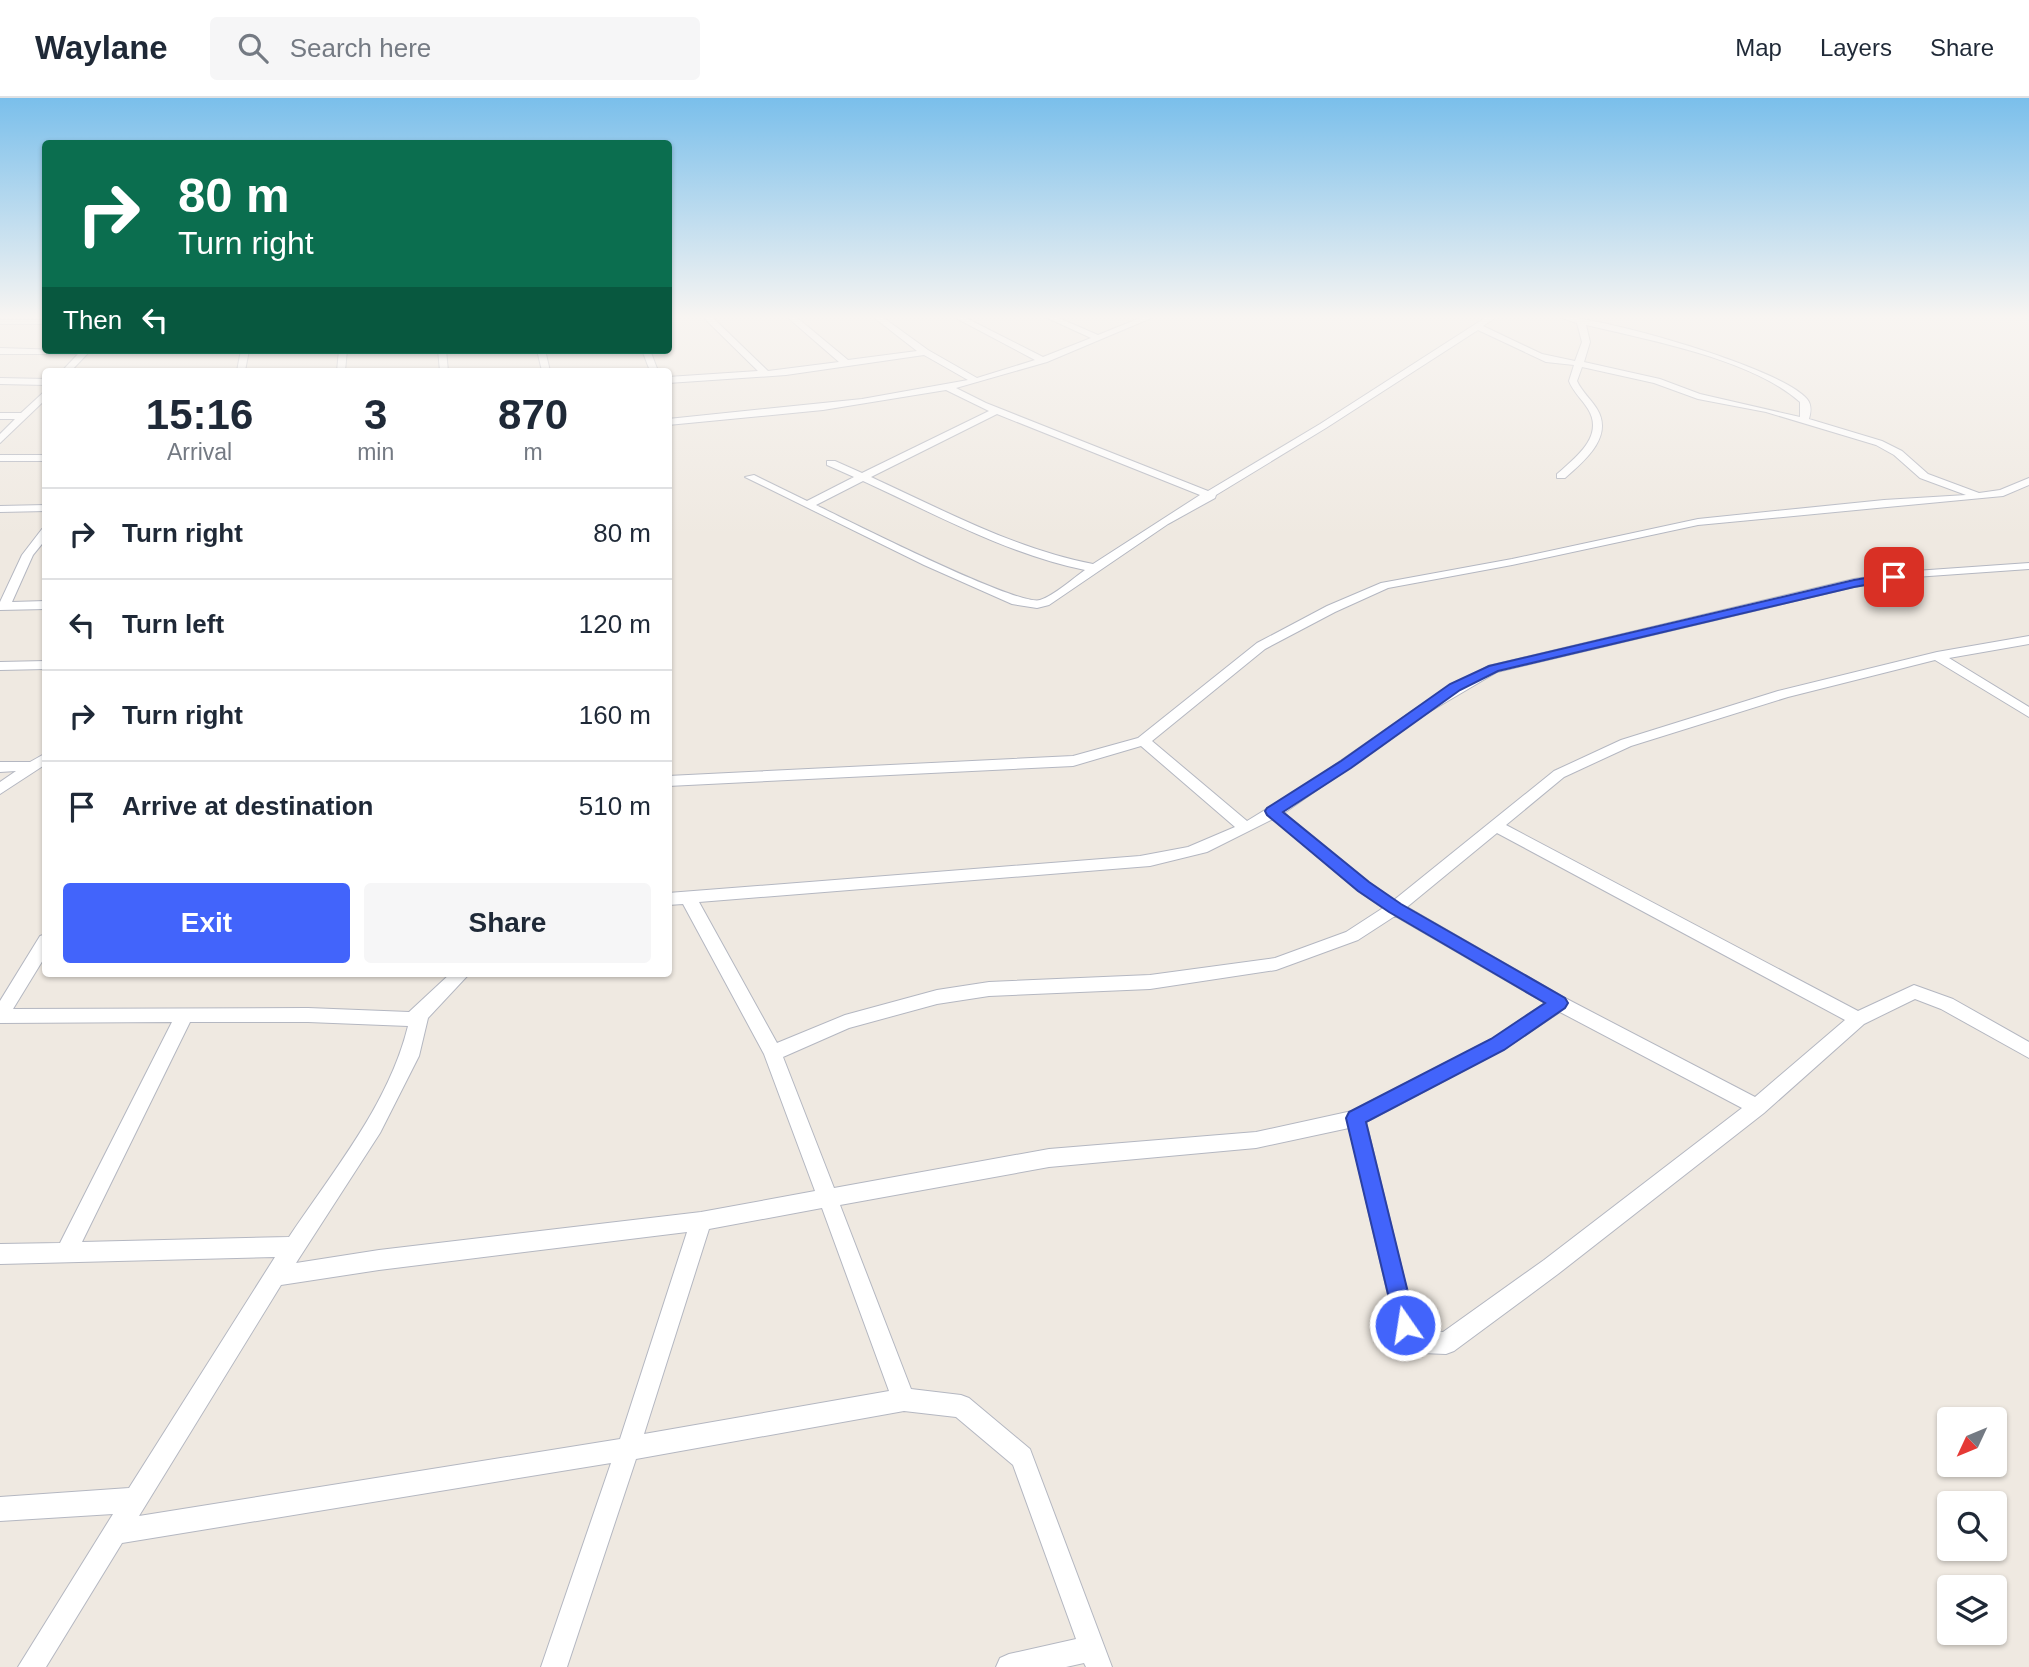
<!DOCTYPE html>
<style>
body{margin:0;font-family:Arial,sans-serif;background:#f6f6f7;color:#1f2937;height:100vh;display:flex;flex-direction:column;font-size:26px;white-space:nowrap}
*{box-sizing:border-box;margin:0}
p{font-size:23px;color:#747a83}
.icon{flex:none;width:38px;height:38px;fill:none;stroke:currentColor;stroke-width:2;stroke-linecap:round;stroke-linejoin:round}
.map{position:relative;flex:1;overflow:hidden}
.panel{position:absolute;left:42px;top:270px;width:630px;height:609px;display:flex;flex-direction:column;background:#fff;border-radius:7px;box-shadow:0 2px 5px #0004}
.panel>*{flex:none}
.banner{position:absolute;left:42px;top:42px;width:630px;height:214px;border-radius:7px;box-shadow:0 2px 5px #0004;background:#0b6e4f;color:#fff;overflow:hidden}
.needle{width:46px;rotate:226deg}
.tools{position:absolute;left:1937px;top:1309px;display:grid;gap:14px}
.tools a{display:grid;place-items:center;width:70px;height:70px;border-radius:7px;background:#fff;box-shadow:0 2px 5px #0004;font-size:35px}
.pin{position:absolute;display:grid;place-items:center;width:60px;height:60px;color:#fff;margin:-30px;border-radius:14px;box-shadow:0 4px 10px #0006}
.me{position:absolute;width:77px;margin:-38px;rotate:347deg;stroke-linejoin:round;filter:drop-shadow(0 0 5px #0008)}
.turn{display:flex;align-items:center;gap:24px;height:147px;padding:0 21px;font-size:32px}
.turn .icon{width:91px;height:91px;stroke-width:2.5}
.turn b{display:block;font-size:49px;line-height:60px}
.then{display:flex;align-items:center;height:66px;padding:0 21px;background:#0003;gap:14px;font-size:26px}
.eta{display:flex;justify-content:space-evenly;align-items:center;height:119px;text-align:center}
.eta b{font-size:42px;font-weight:700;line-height:49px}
.cta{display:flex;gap:14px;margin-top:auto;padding:14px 21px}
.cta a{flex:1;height:80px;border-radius:7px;background:#4264fb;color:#fff;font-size:28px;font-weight:700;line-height:80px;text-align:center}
.cta a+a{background:#f6f6f7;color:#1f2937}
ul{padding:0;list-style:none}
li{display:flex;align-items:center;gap:21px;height:91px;padding:0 21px;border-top:2px solid #e0e1e3}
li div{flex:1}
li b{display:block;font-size:26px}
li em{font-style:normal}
header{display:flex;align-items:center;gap:42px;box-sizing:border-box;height:98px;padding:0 35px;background:#fff;border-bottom:2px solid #e0e1e3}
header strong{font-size:33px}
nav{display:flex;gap:38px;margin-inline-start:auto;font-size:24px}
.search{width:490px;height:63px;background:#f6f6f7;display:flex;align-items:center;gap:18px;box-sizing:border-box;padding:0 24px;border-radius:7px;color:#747a83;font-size:26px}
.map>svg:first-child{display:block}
</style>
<header>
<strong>Waylane</strong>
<div class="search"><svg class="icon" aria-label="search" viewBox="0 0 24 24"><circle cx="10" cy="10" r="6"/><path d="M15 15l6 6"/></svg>Search here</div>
<nav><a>Map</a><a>Layers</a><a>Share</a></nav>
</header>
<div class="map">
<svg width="2029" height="1569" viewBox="0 0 2029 1569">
<rect width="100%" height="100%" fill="#efe9e1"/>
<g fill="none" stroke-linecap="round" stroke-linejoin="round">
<g stroke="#b4b7c1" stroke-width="2">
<g id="minor">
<path d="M702,218h9l57,55 71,-9 -53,-46h9l53,44 69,-9 -45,-35h9l47,34 49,28 58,-18 -83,-44h10l81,41 48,-19 -48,-22h11l44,19 47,-19h11l-109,46 -91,26 30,15 222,88 112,-67 168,-108h10l-15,10 59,28 33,7 7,-19 -5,-19 -21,-7c43,0 224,51 251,83 5,6 4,13 2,20l73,22 20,10 26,23 51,19 21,-3 29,-12v7l-26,11 -305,29 -186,40 -124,23 -53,24 -70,37 -113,92 95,80 62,-38 106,-74 73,-43 366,-87 61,-8 114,-8v6l-114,8 -61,10 -357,85 -73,43 -140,98 86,70 24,17 160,-129 67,-31 157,-49 159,-39 92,-16v8l-80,14 80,49v10l-94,-57 -147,37 -157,49 -67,31 -58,48 352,186 56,-26 39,14 76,43v16l-88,-49 -26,-10 -51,25 -100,89 -206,161 -104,77 -8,3 -24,-1 -8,-3 -17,-17 -48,-205 -93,20 -207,19 -209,38 71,184 50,6 8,3 61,51 82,218h-26l-2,-4 -18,4h-70l4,-9 9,-4 67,-15 -63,-174 -57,-48 -52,-6 -268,48 -69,208h-26l70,-204 -489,80 -76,124h-28l95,-153 -113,7v-24l129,-9 146,-231 -275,7v-20l60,-1 112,-221 -172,1v-22l40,-65 6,-2v21l-33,54 295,-1 101,4 42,-39h19l-42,45 -9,38 -39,77 -84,130 83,-13 322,-38 114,-21 -51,-137 -81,-150 -15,1v-12l472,-37 48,-9 47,-20 -94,-81 -68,20 -405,20v-10l405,-20 65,-18 119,-95 70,-37 54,-23 131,-24 186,-40 186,-19 82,-5 -46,-17 -26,-23 -18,-10 -110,-33 -68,-13 -44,-16 -72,-16 -5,14c5,11 14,18 20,28 17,28 -13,52 -32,69h-8v-4c18,-16 48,-38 31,-65 -6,-10 -15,-17 -19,-28l5,-16 -28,-3 -68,-32 -152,98 -110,67 -1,3 -47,26 -119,81 -12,3 -25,-4 -88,-39 -179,-88 9,-2 53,26 47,-24 -27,-12v-4h8l27,12 127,-62 -43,-21 -123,20 -155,15v-6l194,-20 106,-19 -44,-25 -138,20 -118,8v-6l90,-6zM1586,227c63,15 166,34 214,77v15l-100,-23 -40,-15 -76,-17 6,-20zM997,316l203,81 -107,69c-78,-15 -150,-54 -222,-87zM863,383c72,33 144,73 222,89 -13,9 -30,25 -45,30 -22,7 -193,-80 -224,-95zM1273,721l85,72 25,17 -37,24 -71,26 -125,17 -161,7 -52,8 -92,25 -68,28 -78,-141 451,-36 57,-14zM1497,735l348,187 -90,77 -190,-99 -158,-91zM1395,818l150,87 -53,36 -140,72 -96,21 -207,17 -215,39 -51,-131 66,-29 88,-24 52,-8 161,-7 126,-19 82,-30zM1560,914l182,96 -198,152 -101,72 -16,-1 -13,-12 -48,-197 138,-73zM190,924h118l100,4c-19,78 -75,145 -119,211l-207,5zM822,1110l67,183 -245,43 65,-205zM687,1134l-67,207 -481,77 142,-231 98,-15z"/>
<rect x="0" y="222" width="46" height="4"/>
<path d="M0,250l90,3 -19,20h-9l16,-17h-78z"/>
<path d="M241,252h8l-4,21h-8z"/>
<path d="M339,252h8l-2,21h-8z"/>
<path d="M438,252h8l2,21h-8z"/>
<path d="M537,252h8l5,21h-8z"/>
<path d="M642,252h8l8,21h-8z"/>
<path d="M0,280l46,1v6l-46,-1z"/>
<path d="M46,292v9l-46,44v-9l15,-15h-15v-6h21z"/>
<rect x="0" y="357" width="46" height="6"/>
<path d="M46,407v6l-46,1v-6z"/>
<path d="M46,430v11l-13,16 -21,47 34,-1v8l-46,1v-8l22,-47 20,-26z"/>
<path d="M46,563v8l-46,1v-8z"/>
<path d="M46,655v11l-46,30v-12l16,-11 -16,1v-10h30z"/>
</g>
</g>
<use href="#minor" fill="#fff" fill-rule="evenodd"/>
</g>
<linearGradient id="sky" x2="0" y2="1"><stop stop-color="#7abfeb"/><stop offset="0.5" stop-color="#f8f5f2"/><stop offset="1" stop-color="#f8f5f2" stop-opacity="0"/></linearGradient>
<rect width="2029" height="438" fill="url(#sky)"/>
<path fill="#4264fb" stroke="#2b41a3" stroke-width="2" d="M1894,475l6,4 -1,2 -45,8 -356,84 -38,19 -109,78 -68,44 86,70 32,22 164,94 3,5 -3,5 -61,42 -138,72 50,203 -3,7 -8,3 -8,-3 -51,-214 3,-6 142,-73 54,-36 -156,-91 -31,-21 -91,-76 -2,-4 2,-3 74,-47 109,-77 39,-18 365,-86z"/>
</svg>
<div class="tools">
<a><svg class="needle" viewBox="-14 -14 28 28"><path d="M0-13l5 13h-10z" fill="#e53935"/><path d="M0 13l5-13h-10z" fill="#747a83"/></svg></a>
<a><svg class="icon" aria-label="search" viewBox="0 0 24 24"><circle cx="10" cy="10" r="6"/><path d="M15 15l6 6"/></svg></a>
<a><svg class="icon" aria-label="layers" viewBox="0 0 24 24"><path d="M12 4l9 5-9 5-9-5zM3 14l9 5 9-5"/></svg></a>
</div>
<div class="pin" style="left:1894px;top:479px;background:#d93025"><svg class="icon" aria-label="arrive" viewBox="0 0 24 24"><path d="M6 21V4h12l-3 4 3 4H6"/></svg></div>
<svg class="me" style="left:1405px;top:1227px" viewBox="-20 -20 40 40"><circle r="17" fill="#4264fb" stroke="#fff" stroke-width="3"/><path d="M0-11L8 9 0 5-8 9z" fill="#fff"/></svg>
<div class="banner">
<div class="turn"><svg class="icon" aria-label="right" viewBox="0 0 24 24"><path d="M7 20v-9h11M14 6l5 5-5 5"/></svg><div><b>80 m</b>Turn right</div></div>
<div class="then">Then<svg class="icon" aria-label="left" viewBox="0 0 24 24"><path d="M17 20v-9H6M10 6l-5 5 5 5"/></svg></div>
</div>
<section class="panel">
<div class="eta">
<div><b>15:16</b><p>Arrival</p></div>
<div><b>3</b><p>min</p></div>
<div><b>870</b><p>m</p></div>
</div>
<ul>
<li><svg class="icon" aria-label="right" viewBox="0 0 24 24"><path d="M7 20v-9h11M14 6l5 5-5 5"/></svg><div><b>Turn right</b></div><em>80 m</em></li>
<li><svg class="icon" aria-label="left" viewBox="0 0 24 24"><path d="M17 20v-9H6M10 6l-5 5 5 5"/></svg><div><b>Turn left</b></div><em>120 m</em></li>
<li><svg class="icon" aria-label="right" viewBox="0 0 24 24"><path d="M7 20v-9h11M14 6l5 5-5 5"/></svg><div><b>Turn right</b></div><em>160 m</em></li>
<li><svg class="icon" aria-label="arrive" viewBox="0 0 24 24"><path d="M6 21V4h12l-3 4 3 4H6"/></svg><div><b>Arrive at destination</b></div><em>510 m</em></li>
</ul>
<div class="cta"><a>Exit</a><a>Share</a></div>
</section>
</div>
